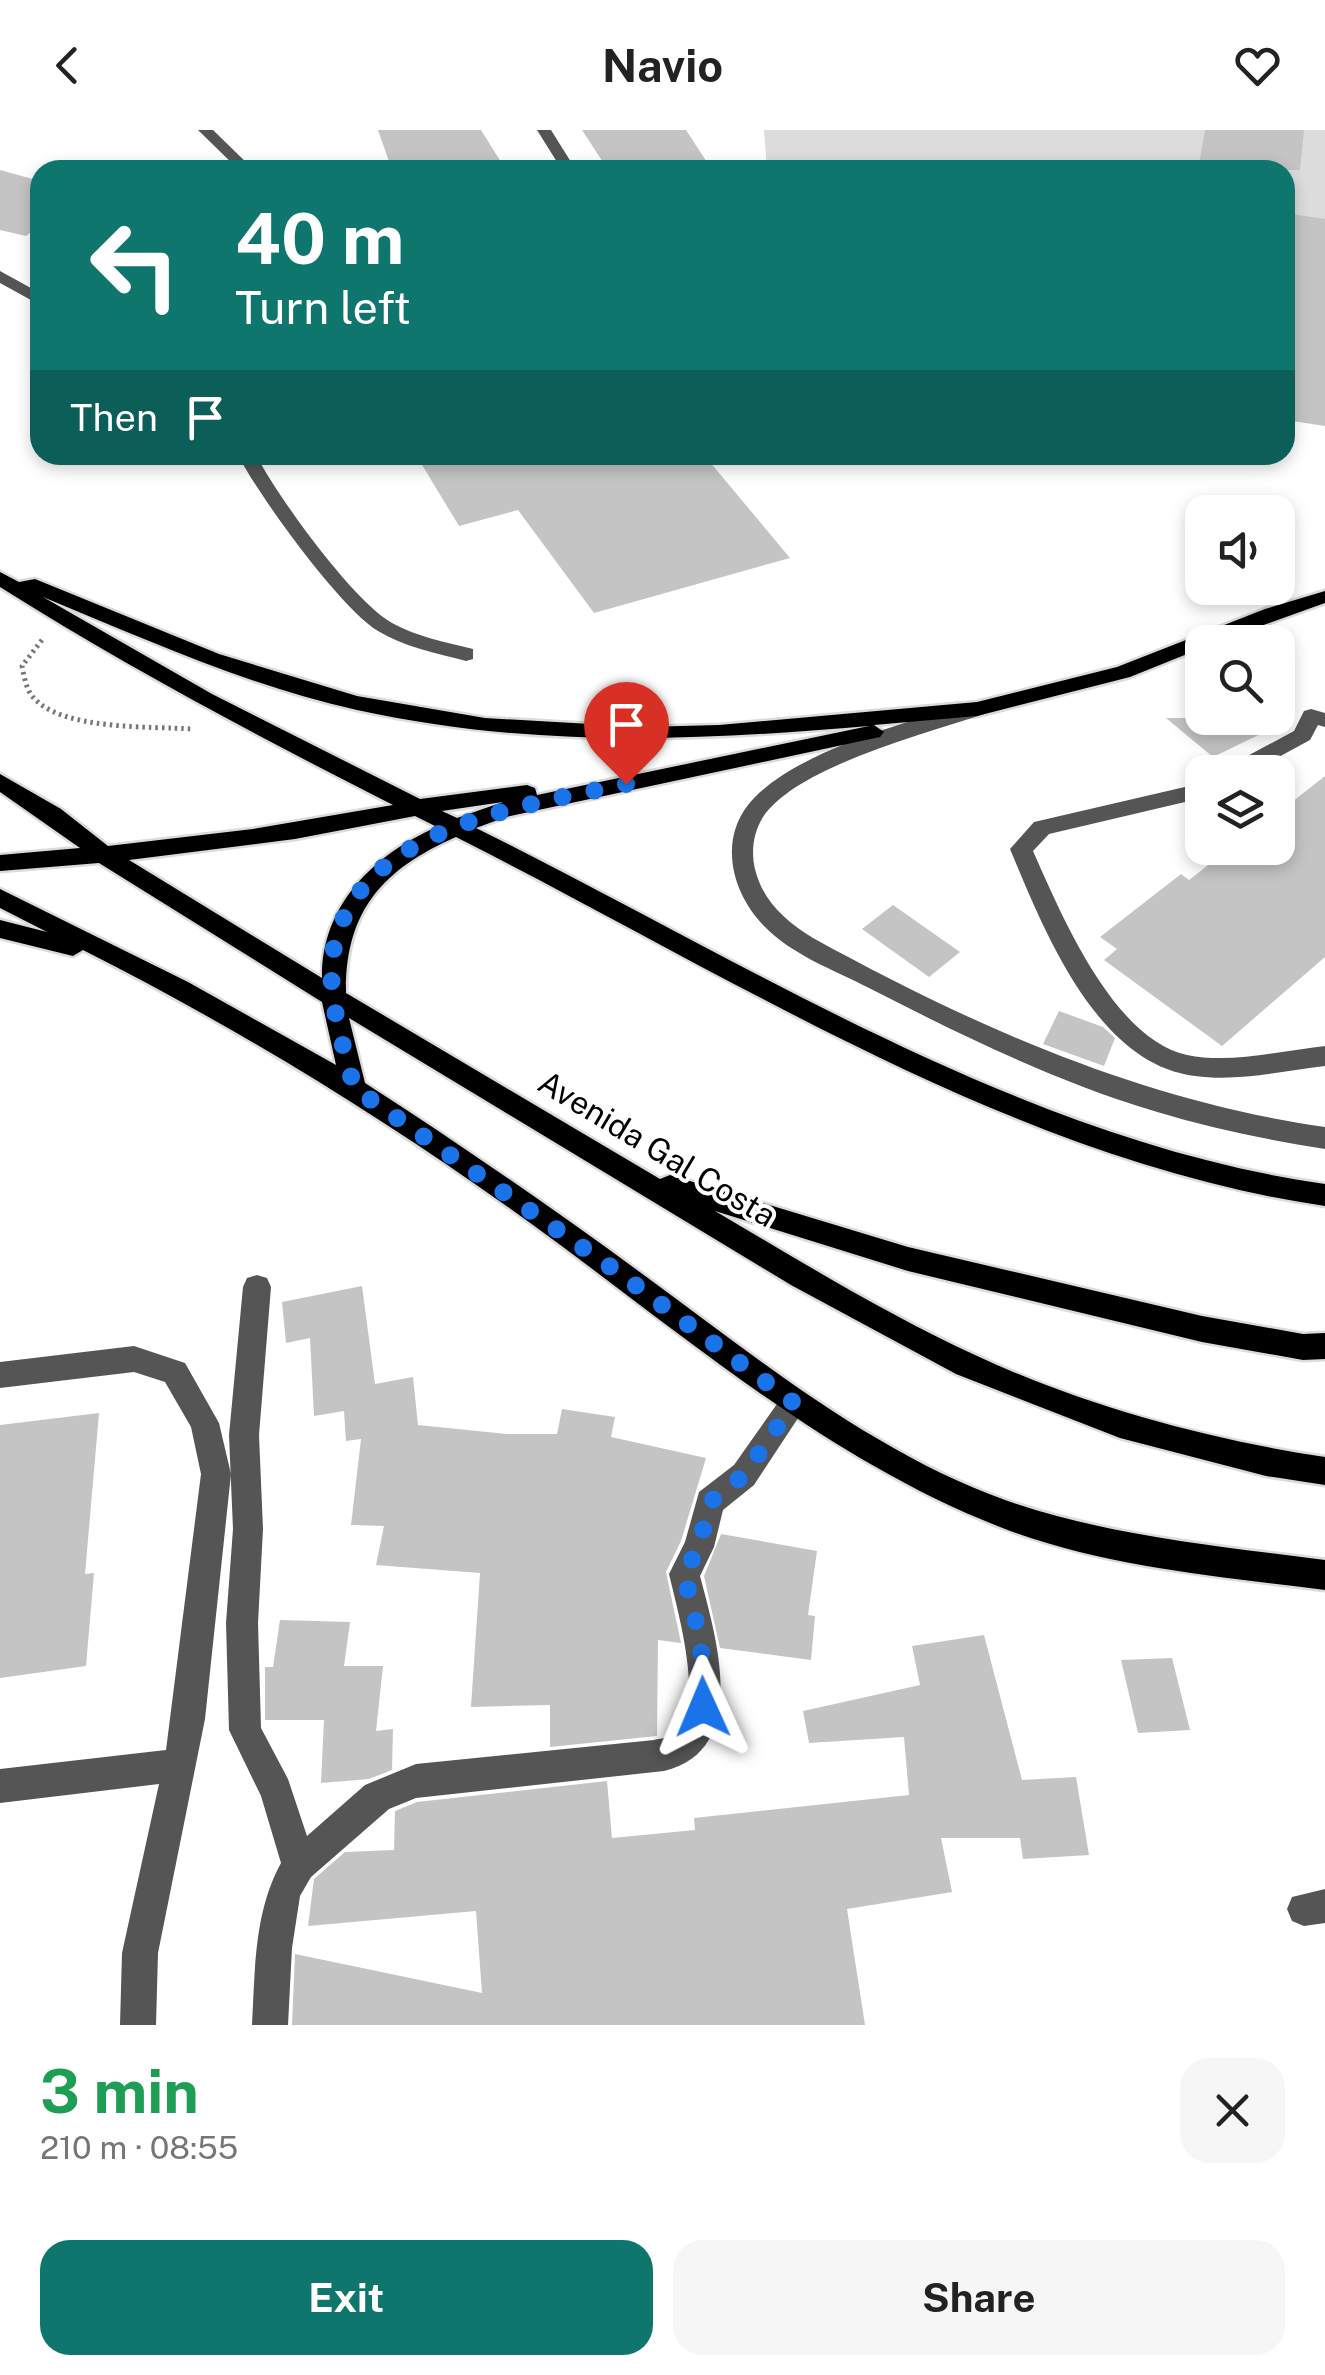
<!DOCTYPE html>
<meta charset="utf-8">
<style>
body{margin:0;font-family:"Public Sans",sans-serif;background:#f6f6f6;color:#222;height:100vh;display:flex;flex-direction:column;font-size:38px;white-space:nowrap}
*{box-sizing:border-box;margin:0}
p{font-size:32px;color:#767676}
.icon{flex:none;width:55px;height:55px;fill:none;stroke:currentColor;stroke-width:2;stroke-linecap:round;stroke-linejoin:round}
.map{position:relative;height:1895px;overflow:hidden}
.details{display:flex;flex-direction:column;background:#fff;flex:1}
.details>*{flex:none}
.top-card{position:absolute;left:30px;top:30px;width:1265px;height:305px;border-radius:30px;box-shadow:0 5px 15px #0003;background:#0f766e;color:#fff;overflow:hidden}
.fabs{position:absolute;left:1185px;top:365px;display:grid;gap:20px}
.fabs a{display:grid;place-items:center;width:110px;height:110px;border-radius:20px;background:#fff;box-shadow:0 5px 15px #0003;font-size:50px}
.pin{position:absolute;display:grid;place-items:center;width:85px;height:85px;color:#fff;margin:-102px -42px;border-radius:50% 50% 50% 0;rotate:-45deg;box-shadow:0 0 10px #0007}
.pin .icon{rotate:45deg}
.me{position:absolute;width:110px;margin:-55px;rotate:359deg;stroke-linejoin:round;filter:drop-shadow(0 0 8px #0008)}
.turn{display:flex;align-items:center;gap:35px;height:210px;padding:0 40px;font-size:45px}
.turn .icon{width:130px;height:130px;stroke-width:2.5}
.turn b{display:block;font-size:70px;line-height:85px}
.then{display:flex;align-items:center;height:95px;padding:0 40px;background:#0003;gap:20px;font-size:38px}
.round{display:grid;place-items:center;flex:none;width:105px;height:105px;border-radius:30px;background:#f6f6f6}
.overview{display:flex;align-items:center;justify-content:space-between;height:170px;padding:0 40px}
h1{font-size:60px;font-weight:700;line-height:75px;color:#1e9e55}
.cta{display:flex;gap:20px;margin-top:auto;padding:20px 40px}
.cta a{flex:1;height:115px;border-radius:30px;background:#0f766e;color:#fff;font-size:40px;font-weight:700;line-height:115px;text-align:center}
.cta a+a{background:#f6f6f6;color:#222}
header{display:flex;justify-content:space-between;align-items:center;height:130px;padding:0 40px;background:#fff;font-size:45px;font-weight:700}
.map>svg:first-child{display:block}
</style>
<header><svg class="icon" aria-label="back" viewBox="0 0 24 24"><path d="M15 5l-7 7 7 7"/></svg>Navio<svg class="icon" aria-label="heart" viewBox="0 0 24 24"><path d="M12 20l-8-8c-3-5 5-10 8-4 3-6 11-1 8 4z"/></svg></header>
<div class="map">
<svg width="1325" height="1895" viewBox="0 0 1325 1895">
<rect width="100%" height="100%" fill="#fff"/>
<path fill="#dcdcdc" d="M764,0h561v138l-40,8v-106h-518z"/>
<g fill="#c4c4c4">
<path d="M378,0h103l25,40h-114z"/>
<path d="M582,0h104l26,40h-104z"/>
<path d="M1205,0h99l-4,40h-102z"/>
<path d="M0,40l40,11v44l-14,11 -26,-6z"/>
<path d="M1285,83l40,6v207l-40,-6z"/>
<path d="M416,325h288l86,103 -196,55 -76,-103 -59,16z"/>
<path d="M1166,588h128l-81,39z"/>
<path d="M1325,646v181l-103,89 -118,-86 13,-11 -17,-12 81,-63 8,6 41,-32h48v-35z"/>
<path d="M893,775l67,47 -31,25 -67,-48z"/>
<path d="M1059,881l44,16 12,11 -11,28 -61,-22z"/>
<path d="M362,1156l13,98 38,-7 5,48 89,9h50l5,-25 53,8 -4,20 95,21 -25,83 -15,31 15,71 -23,-3 -1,96 -107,11v-42l-79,2 9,-134 -104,-8 8,-39 -33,-1 10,-86 -15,2 -2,-30 -30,5 -4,-78 -24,5 -4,-41z"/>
<path d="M99,1283l-14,161 9,-1 -8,93 -86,12v-253z"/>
<path d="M721,1404l96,17 -9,64 7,1 -4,44 -91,-12 -16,-72z"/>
<path d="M280,1490l70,2 -6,44h39l-7,65 17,-2 -1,41 -23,9 -48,4 3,-63h-59v-53h8z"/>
<path d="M984,1505l38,145 54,-3 13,78 -66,4 -3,-21h-79l11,54 -105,17 18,116h-573l3,-71 187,39 -6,-82 -168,15 6,-47 31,-27 49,-2 1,-39 22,-9 190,-21 5,57 83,-8 -1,-12 215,-23 -5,-58 -95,6 -6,-32 117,-26 -8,-39z"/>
<path d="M1172,1528l18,72 -52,3 -17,-73z"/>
</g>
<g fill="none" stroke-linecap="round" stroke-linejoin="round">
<g stroke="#dbdbdb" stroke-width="5">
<path id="major" d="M0,442l19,10 16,-3 184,75 138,42 128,22 158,9 76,-2 258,-23 140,-35 148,-58 60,-18v12l-109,39h-14v6l-72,29 -153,39 -103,9 10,7 -4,5 -374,80 -30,11c270,134 547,313 849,356v22c-310,-45 -593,-230 -869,-369 -73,32 -111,74 -110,156l314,186 10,-4 238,72 294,69 101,18 22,-1v26l-22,1 -101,-18 -294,-71 -193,-60c85,50 171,103 260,144 109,51 231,84 350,102v28l-59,-9 -146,-38 -164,-64 -165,-89 -442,-267 16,65c98,63 193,129 287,198 110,81 223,172 353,219 103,36 213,46 320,60v30c-108,-14 -222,-23 -325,-63 -174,-68 -317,-193 -467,-302 -144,-104 -292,-195 -450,-275l-10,6 -73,-18v-18l47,12 -47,-24v-19l188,93 148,83 -14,-63 -223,-139 -99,8v-16l80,-7 -80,-56v-18l61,35 47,37 145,-17 140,-24c-134,-68 -266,-138 -393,-218zM43,467c102,42 205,89 314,113 173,38 337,31 512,16l-332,69 -2,-7 -8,-3 -107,14 -208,-105zM503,672l-46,16 -15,-7zM415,686l22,11c-63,27 -116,79 -115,151l-193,-118 166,-21z"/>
</g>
<path stroke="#777" stroke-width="5" stroke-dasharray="2.5 4" stroke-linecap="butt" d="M42,510l-20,26c2,10 4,22 10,30 28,35 119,30 160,33"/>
<g fill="#555" fill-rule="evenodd">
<path d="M198,0h15l41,40h-15z"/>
<path d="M537,0h14l25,40h-14z"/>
<path d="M0,141l40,22v12l-40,-22z"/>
<path d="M238,325h18c22,42 96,145 136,168 25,14 54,19 81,26v10l-7,2c-30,-8 -62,-14 -88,-30 -37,-22 -120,-136 -140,-176z"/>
<path d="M977,572l10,7 -3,5c-57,19 -188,53 -221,103 -10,16 -12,35 -8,52 8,33 31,52 58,69 162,89 329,163 512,189v22c-58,-9 -115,-21 -171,-38 -100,-30 -193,-76 -285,-123 -35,-18 -77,-33 -105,-62 -34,-35 -47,-91 -9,-129 48,-48 157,-77 222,-95z"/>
<path d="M1311,579l14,4v14l-7,-2 -8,15 -59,32h-26l2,-5 67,-36 10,-20z"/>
<path d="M1202,653v15l-153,36 -16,17c28,63 80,188 154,204 44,9 93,-4 138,-9v20c-43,5 -87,16 -130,10 -99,-12 -151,-146 -185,-227l24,-27z"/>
<path d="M257,1145l10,3 4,9 -12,148 4,94 -5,94 3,105 27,51 19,57 58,-51 51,-21 238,-24c8,-2 16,-2 23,-8 28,-27 0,-124 -8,-158l16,-32 14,-50 35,-27 50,-71 10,-4 10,4 4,9 -54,82 -31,25 -9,37 -14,29c16,61 51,174 -36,195l-248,27 -27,11 -78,68 -11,19 -8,52 -4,77h-36c3,-55 2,-113 29,-162l-20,-67 -32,-66 -3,-107 7,-94 -4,-94 14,-148 4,-9z"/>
<path d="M134,1216l51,17 34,60 12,51 -26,245 -47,234 -2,72h-36l2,-72 37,-169 -159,19v-34l166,-19 35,-276 -10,-47 -26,-45 -31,-10 -134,16v-26z"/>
<path d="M1325,1759v34l-21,3 -12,-5 -5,-12 5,-12z"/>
</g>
<use href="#major" fill="#000" fill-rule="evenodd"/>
</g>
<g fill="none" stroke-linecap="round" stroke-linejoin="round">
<path stroke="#1a73e8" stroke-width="18" stroke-dasharray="0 32.4" d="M626,654c-100,22 -272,42 -293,169 -7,44 11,93 21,135l261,182 179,133 -50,72 -34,27 -11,45 -15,27 17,68 2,65"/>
</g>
<g text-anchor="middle" stroke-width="8" stroke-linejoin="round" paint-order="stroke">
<g font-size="32" fill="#000" stroke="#fff">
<text transform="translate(657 1019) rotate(31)" y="11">Avenida Gal Costa</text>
</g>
</g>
</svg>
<div class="fabs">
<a><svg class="icon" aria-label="sound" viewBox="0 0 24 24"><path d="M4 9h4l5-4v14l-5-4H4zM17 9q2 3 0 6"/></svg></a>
<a><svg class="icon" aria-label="search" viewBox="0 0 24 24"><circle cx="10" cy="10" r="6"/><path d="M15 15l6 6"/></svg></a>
<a><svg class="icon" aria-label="layers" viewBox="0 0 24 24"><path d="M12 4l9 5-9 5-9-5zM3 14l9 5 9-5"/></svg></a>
</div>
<div class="pin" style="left:626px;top:654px;background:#d93025"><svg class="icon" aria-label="arrive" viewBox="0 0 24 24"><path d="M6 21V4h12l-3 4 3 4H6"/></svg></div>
<svg class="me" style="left:703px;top:1577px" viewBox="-20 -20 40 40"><path d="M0-17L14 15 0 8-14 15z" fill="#1a73e8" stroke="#fff" stroke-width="4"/></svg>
<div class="top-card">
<div class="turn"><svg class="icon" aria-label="left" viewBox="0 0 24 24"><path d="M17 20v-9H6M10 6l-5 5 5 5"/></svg><div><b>40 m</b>Turn left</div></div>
<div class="then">Then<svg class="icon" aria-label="arrive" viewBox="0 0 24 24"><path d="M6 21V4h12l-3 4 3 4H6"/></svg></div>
</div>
</div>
<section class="details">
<div class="overview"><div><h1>3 min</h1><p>210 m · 08:55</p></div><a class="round"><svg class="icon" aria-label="close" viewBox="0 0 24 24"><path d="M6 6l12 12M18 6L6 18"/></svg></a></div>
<div class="cta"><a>Exit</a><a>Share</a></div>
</section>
